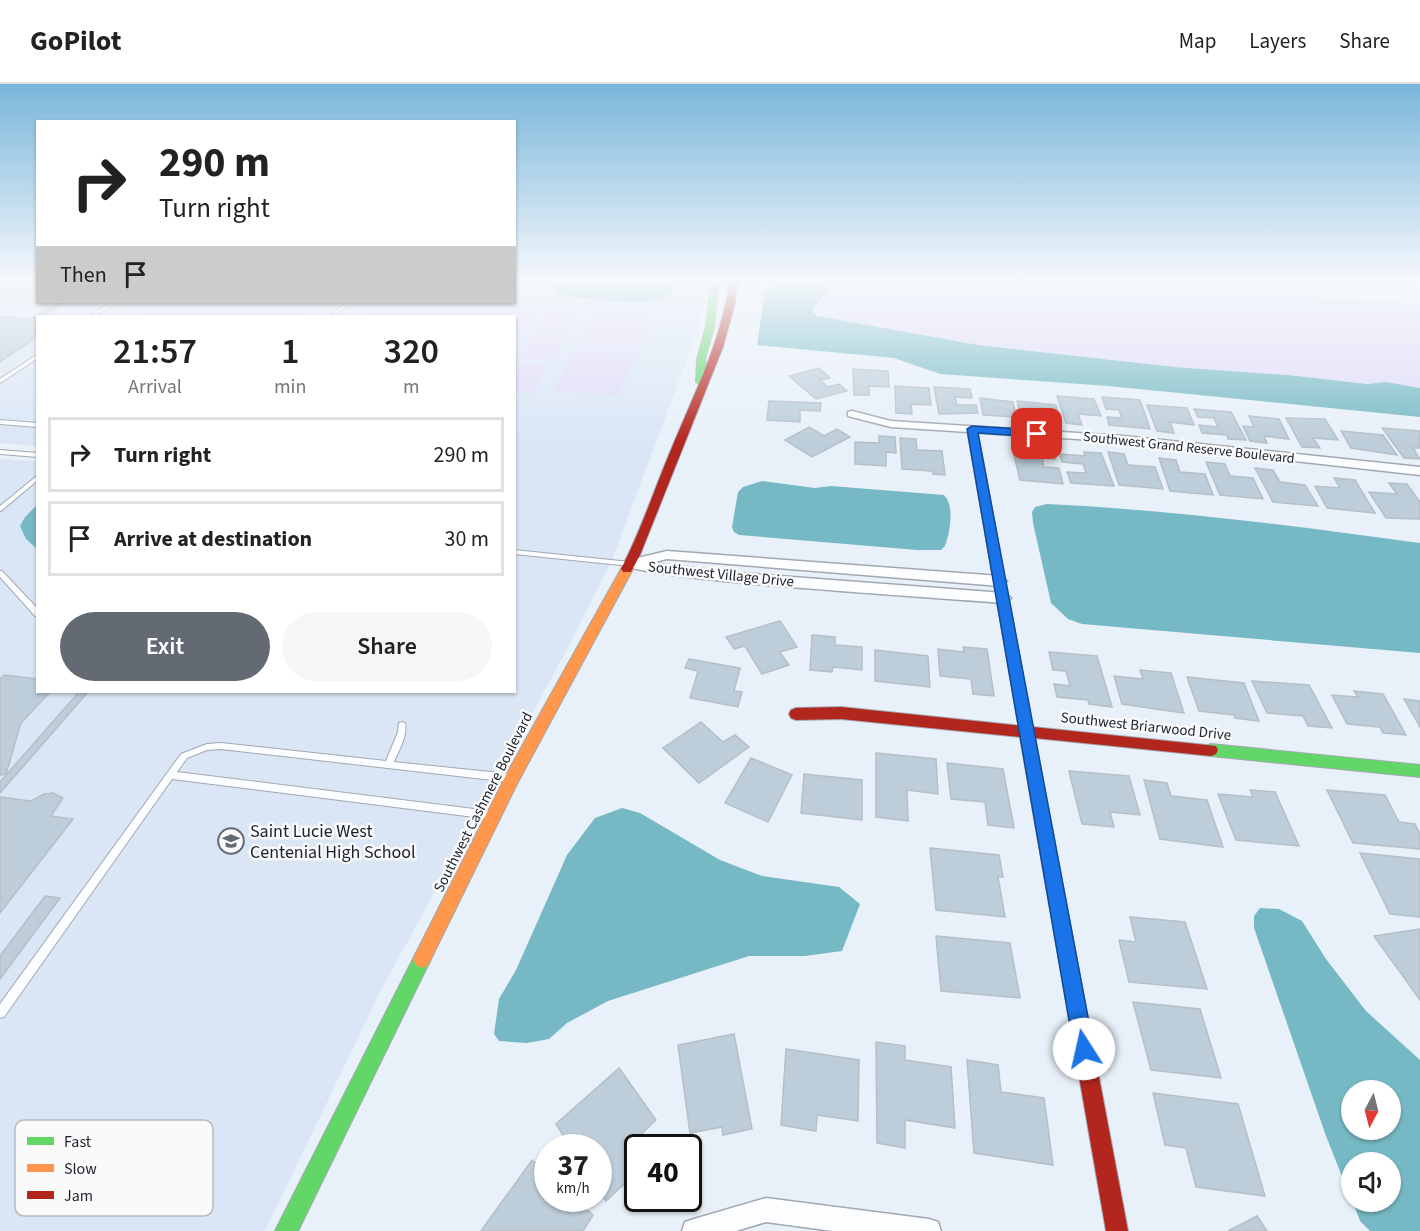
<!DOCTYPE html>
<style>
body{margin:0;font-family:"Source Sans 3",sans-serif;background:#f6f6f6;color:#222;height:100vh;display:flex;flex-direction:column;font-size:22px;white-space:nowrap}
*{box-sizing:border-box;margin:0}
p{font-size:20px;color:#767676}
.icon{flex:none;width:33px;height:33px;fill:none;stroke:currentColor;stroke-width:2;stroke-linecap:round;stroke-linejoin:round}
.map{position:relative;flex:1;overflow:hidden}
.sheet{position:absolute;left:36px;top:231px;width:480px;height:378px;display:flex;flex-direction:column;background:#fff;border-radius:0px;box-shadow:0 2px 4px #0004}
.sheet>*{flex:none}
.top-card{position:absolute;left:36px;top:36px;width:480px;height:183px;border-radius:0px;box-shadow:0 2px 4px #0004;background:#fff;color:#222;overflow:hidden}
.needle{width:39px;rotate:187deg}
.buttons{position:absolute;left:1341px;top:996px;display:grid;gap:12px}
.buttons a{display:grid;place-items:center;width:60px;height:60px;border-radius:50%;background:#fff;box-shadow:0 2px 4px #0004;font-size:30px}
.speed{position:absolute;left:534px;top:1050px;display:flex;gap:12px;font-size:30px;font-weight:700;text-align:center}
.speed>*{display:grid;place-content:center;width:78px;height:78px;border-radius:50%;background:#fff;box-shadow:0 2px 4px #0004;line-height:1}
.speed small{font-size:15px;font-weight:400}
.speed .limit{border:3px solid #111;border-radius:9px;background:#fff;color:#111}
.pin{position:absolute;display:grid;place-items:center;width:51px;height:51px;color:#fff;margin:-26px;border-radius:12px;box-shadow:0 3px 9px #0006}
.me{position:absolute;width:66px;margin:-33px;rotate:350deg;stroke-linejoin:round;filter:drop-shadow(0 0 4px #0008)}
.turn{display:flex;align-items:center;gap:21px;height:126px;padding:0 24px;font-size:27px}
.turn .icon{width:78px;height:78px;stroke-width:2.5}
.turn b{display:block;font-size:42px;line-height:51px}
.then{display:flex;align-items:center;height:57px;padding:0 24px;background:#0003;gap:12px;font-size:22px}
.eta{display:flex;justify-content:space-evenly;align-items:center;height:102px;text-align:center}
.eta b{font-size:36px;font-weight:600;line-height:42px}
.primary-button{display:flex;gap:12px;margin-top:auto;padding:12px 24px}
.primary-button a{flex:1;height:69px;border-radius:36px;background:#636a74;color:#fff;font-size:24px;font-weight:600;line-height:69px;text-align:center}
.primary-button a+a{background:#f6f6f6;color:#222}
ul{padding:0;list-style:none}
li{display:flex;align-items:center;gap:18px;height:75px;margin:0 12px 9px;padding:0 12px;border:3px solid #e0e0e0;border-radius:0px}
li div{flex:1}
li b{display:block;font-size:22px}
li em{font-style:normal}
header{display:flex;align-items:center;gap:36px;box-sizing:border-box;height:84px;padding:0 30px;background:#fff;border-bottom:2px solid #e0e0e0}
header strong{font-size:28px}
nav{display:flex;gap:33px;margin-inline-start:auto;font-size:21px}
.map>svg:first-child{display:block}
</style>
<header>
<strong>GoPilot</strong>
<nav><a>Map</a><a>Layers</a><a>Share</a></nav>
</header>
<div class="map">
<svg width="1420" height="1147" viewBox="0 0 1420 1147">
<rect width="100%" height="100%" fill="#e8f0f9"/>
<path fill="#dae6f6" d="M0,197h37l1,21h476l1,-21h190l-4,41 -89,238 -48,95 -183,335 -116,241h-265v-772l37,2 1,231h476v-376h-476l-1,130 -37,-3z"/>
<g fill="#e0dbf7">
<path d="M830,197h163l427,22v85l-34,-6 -19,2 -79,-9 -114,-8 -196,-22 -161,-29 -5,-4c6,-12 16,-17 18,-31z"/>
<path d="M163,218h127l20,1 -15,13h-152z"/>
<path d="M385,218l73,1 -11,13h-76z"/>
<path d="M466,219l72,5 -23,37 -1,-29h-58z"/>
<path d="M547,224l32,2 -13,23 -32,-2z"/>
<path d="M594,227l57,3 -14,36 -61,-4z"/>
<path d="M532,250l33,2 -13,25 -35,-2z"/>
<path d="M574,266l61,4 -17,41 -65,-4z"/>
<path d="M515,279l34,2 -15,28 -19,-1z"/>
</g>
<g fill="#76b9c4" fill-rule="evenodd">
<path d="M547,197h131c-3,9 -7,14 -15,17 -20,8 -79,1 -101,-3l-6,-3z"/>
<path d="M783,197h47c-2,14 -12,19 -18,31l5,4 161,29 196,22 114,8 79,9 19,-2 34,6v29l-312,-31 -168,-12 -46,-16 -137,-13 8,-55 2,-2 13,-1z"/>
<path d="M762,397l53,7 16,-2 113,9c11,11 6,37 1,51l-4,4h-24l-178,-15 -5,-3 -2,-5 6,-35 5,-5z"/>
<path d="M1047,420c125,6 249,22 373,39v110l-338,-29 -14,-5 -17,-16 -18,-80 -1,-11 3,-5z"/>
<path d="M37,421v44l-11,-10 -6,-13 5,-9z"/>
<path d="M622,724l18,5 80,47 42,16 77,11 21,17 -18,47 -37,5h-56l-141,45 -41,22 -18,16 -22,4 -28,-2 -5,-7 5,-35 17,-29 51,-115 28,-37z"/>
<path d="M1260,824l19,1 23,12 24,38 40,52 54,49v171h-50l-10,-10 -7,-19h37v-40h-38l-1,37 -25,-63 -72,-208v-12zM1390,1006v40h-38v-40z"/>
</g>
<g fill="#bdceda" stroke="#b5bfc6" stroke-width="1.5">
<path d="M4,197h34v7l-9,5 -29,-2v-7z"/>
<path d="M58,218h8l-23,14h-5v20l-38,26v-43l3,-2 28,2z"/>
<path d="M819,284l11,10 -10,2 8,7 11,-3 8,7 -31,8 -27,-23z"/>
<path d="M853,285l35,2 1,16 -20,-1v9h-15z"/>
<path d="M895,302l34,2 2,17 -20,-1 1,10 -16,-1z"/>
<path d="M934,303l36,2 2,9 -17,-1 2,8h19l2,8 -39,1z"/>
<path d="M1057,312l37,3 7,17 -23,-2 4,11 -16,-2z"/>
<path d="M1102,313l38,3 10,29 -41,-4 -2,-8 15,1 -3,-8 -13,-1z"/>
<path d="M980,314l33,4 3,15 -33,-2z"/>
<path d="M769,317l52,2 -1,8 -20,-1v12l-33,-2z"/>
<path d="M1017,317l39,4 4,16 -39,-3z"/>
<path d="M1147,321l40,3 7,17 -24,-3 4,11 -17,-2z"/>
<path d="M1194,325l37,3 15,28 -18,-1 -1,-4 -25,-2 -3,-8 19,2 -4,-9 -16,-1z"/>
<path d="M1249,332l30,3 10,20 -25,-3 3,7 -17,-2 -7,-15 11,1z"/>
<path d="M1286,334l39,1 13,21 -25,-2 7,10 -18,-1z"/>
<path d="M809,343l15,9 13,-7 13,8 -38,20 -27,-17z"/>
<path d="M1382,344l38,3v17h-7l7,11 -16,-1z"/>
<path d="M1341,347l42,4 14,20 -46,-7z"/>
<path d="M879,352l16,1 1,16 -10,-1v14l-31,-2v-22l24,1z"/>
<path d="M900,354l16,1 1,11 25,1 3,24 -12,-1 -1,-3 -30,-2z"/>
<path d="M1012,363l41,3 2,9 -13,-2 2,10 15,1 4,16 -43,-4z"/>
<path d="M1084,368l17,1 13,33 -43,-3 -4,-11 19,1 -3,-9 -21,-2 -2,-8 25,2z"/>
<path d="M1108,368l16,2 4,11 27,2 8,22 -44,-4z"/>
<path d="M1159,374l17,2 4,12 25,2 8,21 -43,-4z"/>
<path d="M1206,378l19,2 5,12 23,2 10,21 -43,-4z"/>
<path d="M1255,384l18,2 7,12 25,3 13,21 -45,-4z"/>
<path d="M1334,394l21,2 20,33 -48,-5 -12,-22 25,2z"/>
<path d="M1389,399l18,1 13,18v17l-34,-1 -17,-26 28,2z"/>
<path d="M780,537l17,26 -17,5 9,13 -27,9 -17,-28 -11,3 -8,-12z"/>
<path d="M812,551l23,2v8l27,2v23l-29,-3 -1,5 -22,-2z"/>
<path d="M963,563l24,2 7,47 -21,-2 -2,-15 -31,-3 -2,-27 26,3z"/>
<path d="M875,566l53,6 2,31 -55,-6z"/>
<path d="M1049,568l48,4 15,51 -23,-3 -1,-4 -31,-3 -3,-13 16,2 -4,-15 -13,-1z"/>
<path d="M689,575l51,9 -6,23 8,1 -4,15 -48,-9 8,-27 -13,-3z"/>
<path d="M1140,586l31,3 13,40 -62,-9 -8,-28 29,3z"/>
<path d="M4,591l34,4v13h12l-29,31 -15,51 -6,1v-96z"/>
<path d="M1187,593l57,6 15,38 -24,-3 -1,-3 -35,-4z"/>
<path d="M1252,597l57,4 23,43 -24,-2 -5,-10 -36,-3z"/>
<path d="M1354,607l29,3 23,41 -23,-2 -3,-6 -33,-3 -15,-29 26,2z"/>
<path d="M79,608h9l-88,101v-11z"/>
<path d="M1404,615l16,2v26z"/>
<path d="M701,638l22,20 12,-7 14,12 -50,36 -36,-35z"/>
<path d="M876,669l60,6 2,35 -31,-4 1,31 -32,-4z"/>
<path d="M751,674l41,17 -24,47 -43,-19z"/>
<path d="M947,679l56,6 11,59 -26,-3 -3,-23 -34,-3z"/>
<path d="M1069,687l60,5 11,39 -30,-3 4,15 -32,-3z"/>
<path d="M804,690l58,6v40l-61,-7z"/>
<path d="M1144,696l23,3 4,13 36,4 16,47 -63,-8z"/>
<path d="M1250,706l25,2 24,54 -63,-6 -18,-46 35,3z"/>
<path d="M1327,706l58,5 14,27 16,2 5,10v15l-67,-6z"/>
<path d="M53,709l10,5 -12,18 22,3 -73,94v-116l31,4 13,-7z"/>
<path d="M930,764l69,7 4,22h-5l7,40 -69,-7z"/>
<path d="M1360,769l60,6v58l-30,-3z"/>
<path d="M45,812l15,2 -60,81v-23z"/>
<path d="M1130,833l55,5 22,67 -78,-7 -10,-42 17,2z"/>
<path d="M1420,845v71l-46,-64z"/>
<path d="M936,852l74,7 10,55 -79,-7z"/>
<path d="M1133,918l67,7 21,69 -70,-8z"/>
<path d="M734,950l18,95 -29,6 -1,-8 -32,6 -12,-88z"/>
<path d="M876,958l29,4v14l46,7 4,61 -50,-8v28l-28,-5z"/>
<path d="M786,965l73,11 -1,61 -41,-6 -1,16 -35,-6z"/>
<path d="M967,976l31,5 3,27 43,6 9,67 -79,-12z"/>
<path d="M619,984l37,52 -24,23 6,8v20l-32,30 -8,-11v-42h-27l-15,-24z"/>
<path d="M1153,1009l85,11 27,92 -69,-9 -10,-39 -21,-3z"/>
<path d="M532,1076l16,14v24h27l18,17 -10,16h-102z"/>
<path d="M1257,1132l10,15h-39z"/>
</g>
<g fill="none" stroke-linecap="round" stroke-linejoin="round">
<g stroke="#a2a8b1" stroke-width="2">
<g id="lane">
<path d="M112,218h4l-21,14h-4v-1z"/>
<path d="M346,218h4l-15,14h-4z"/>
<path d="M38,270v4l-38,25v-4z"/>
<path d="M0,336l38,3v4l-38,-3z"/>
<path d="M0,366l38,3v4l-38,-3z"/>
<path d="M38,391v5l-36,30 -2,1v-5z"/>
<path d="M514,466l116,12 3,2 -3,2 -116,-12z"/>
<path d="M0,487h2l36,38v7h-3l-35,-39z"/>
<path d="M402,638l3,1c3,12 -6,27 -11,39l117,12 3,1 1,3 -1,3 -3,1 -290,-33 -14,1 -20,8 -10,14 313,39 3,1 1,3 -1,3 -3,1 -318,-40 -168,238 -4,1v-14l181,-250 26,-10 14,-1 165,18 12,-29 1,-9z"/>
</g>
</g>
<g stroke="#a2a8b1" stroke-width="3">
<g id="street">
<path d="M852,327l39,10 232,15 297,31v8l-297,-33 -232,-15 -43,-11v-4z"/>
<path d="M667,467l333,25 7,5 -7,5 -333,-27 -16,4 76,9 277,21 7,5 -7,5c-45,-4 -367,-23 -381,-39l2,-3z"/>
<path d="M766,1114l163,21 9,3 3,9h-108l-67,-9 -30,9h-54l3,-9 9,-3z"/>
</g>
</g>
<g stroke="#a2a8b1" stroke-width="2">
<g id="fast">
<path d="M711,197h8l-5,46 -9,32 1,23 -5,3 -5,-3 1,-23 9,-32z"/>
<path d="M1211,660l209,21v12l-209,-21 -5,-2 -2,-4 2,-4z"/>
<path d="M422,866l6,3 3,6 -3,6 -130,266h-23l141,-278z"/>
</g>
</g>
<g stroke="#a2a8b1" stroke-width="2">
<g id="slow">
<path d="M972,342l5,3 57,305 -2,4 -5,2 -5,-2 -2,-4 -53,-305z"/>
<path d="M627,481l6,4 -115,213 -90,183 -6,3 -6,-3 -3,-6 3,-6 91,-180 114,-204z"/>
</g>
</g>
<g stroke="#a2a8b1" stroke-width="2">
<g id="jam">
<path d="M730,197h8l-3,22 -12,44 -83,208 -9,17h-8l-2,-3c20,-38 33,-79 50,-119 23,-56 50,-108 59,-169z"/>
<path d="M841,623l375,39 2,4 -2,4 -5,2 -176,-18 93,493h-22l-86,-494 -179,-18 -45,1 -5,-2 -2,-4 2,-4 5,-2z"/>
</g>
</g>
<use href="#lane" fill="#fcfdfe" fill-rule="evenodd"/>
<use href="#street" fill="#fcfdfe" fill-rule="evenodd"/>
<use href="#fast" fill="#63d668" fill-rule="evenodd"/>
<use href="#slow" fill="#ff974d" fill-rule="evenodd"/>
<use href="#jam" fill="#b3261e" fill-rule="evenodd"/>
</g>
<linearGradient id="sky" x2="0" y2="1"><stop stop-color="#7ab6da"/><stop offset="0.55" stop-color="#f5f8fc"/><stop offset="1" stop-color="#f5f8fc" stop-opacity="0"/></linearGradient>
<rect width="1420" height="358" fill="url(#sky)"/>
<path fill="#1a73e8" stroke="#114b97" stroke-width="1.5" d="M972,342l65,4 5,4 -5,3 -59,-4 116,616 -3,7 -7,3 -7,-3 -3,-7 -107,-620z"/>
<defs>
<g id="school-ring" transform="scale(1.35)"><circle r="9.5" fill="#fafafa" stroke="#636a74" stroke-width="1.5"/><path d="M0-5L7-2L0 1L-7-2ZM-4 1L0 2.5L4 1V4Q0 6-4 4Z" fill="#636a74"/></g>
</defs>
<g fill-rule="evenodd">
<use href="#school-ring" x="231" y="757"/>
</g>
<g text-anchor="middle" stroke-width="5" stroke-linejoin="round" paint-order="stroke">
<g font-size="14" fill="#1b222c" stroke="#fafafa">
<text transform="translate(1189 363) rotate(6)" y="5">Southwest Grand Reserve Boulevard</text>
</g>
<g font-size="15" fill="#1b222c" stroke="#fafafa">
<text transform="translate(721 490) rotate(6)" y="5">Southwest Village Drive</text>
<text transform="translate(1146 642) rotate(6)" y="5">Southwest Briarwood Drive</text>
<text transform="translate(483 718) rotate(-63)" y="5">Southwest Cashmere Boulevard</text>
</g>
<g font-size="18" fill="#1b222c" stroke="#fafafa" text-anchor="start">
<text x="250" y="753">Saint Lucie West<tspan x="250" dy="21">Centenial High School</tspan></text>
</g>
</g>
<rect x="15" y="1036" width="198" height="96" rx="9" fill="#fafafa" stroke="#b7b9bc" stroke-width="1.5"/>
<rect x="27" y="1053" width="27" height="8" fill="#63d668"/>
<rect x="27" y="1080" width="27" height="8" fill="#ff974d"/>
<rect x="27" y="1107" width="27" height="8" fill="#b3261e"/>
<g font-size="16" fill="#1b222c">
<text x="64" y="1063">Fast</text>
<text x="64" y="1090">Slow</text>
<text x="64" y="1117">Jam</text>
</g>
</svg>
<div class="buttons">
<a><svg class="needle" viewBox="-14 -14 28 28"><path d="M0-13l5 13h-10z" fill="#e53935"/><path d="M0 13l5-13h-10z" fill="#767676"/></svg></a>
<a><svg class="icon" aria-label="sound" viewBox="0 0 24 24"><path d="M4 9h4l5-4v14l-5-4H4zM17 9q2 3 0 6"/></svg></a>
</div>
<div class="speed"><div>37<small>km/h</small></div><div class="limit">40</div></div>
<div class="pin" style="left:1037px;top:350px;background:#d93025"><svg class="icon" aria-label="arrive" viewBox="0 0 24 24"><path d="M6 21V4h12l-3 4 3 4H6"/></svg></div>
<svg class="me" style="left:1084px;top:965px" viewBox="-20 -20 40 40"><circle r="19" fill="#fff"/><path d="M0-13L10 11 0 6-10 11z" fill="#1a73e8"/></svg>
<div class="top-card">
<div class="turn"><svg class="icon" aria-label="right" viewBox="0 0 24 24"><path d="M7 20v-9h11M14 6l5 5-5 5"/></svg><div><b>290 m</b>Turn right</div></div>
<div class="then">Then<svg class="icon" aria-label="arrive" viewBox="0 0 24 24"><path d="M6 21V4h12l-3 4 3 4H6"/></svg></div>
</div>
<section class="sheet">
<div class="eta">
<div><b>21:57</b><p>Arrival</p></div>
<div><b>1</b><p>min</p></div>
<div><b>320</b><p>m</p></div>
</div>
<ul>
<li><svg class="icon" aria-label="right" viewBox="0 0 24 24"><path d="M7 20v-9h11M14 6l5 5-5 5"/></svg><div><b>Turn right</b></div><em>290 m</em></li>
<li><svg class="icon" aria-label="arrive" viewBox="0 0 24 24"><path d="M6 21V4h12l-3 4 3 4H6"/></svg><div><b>Arrive at destination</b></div><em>30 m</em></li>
</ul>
<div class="primary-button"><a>Exit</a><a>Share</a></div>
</section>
</div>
